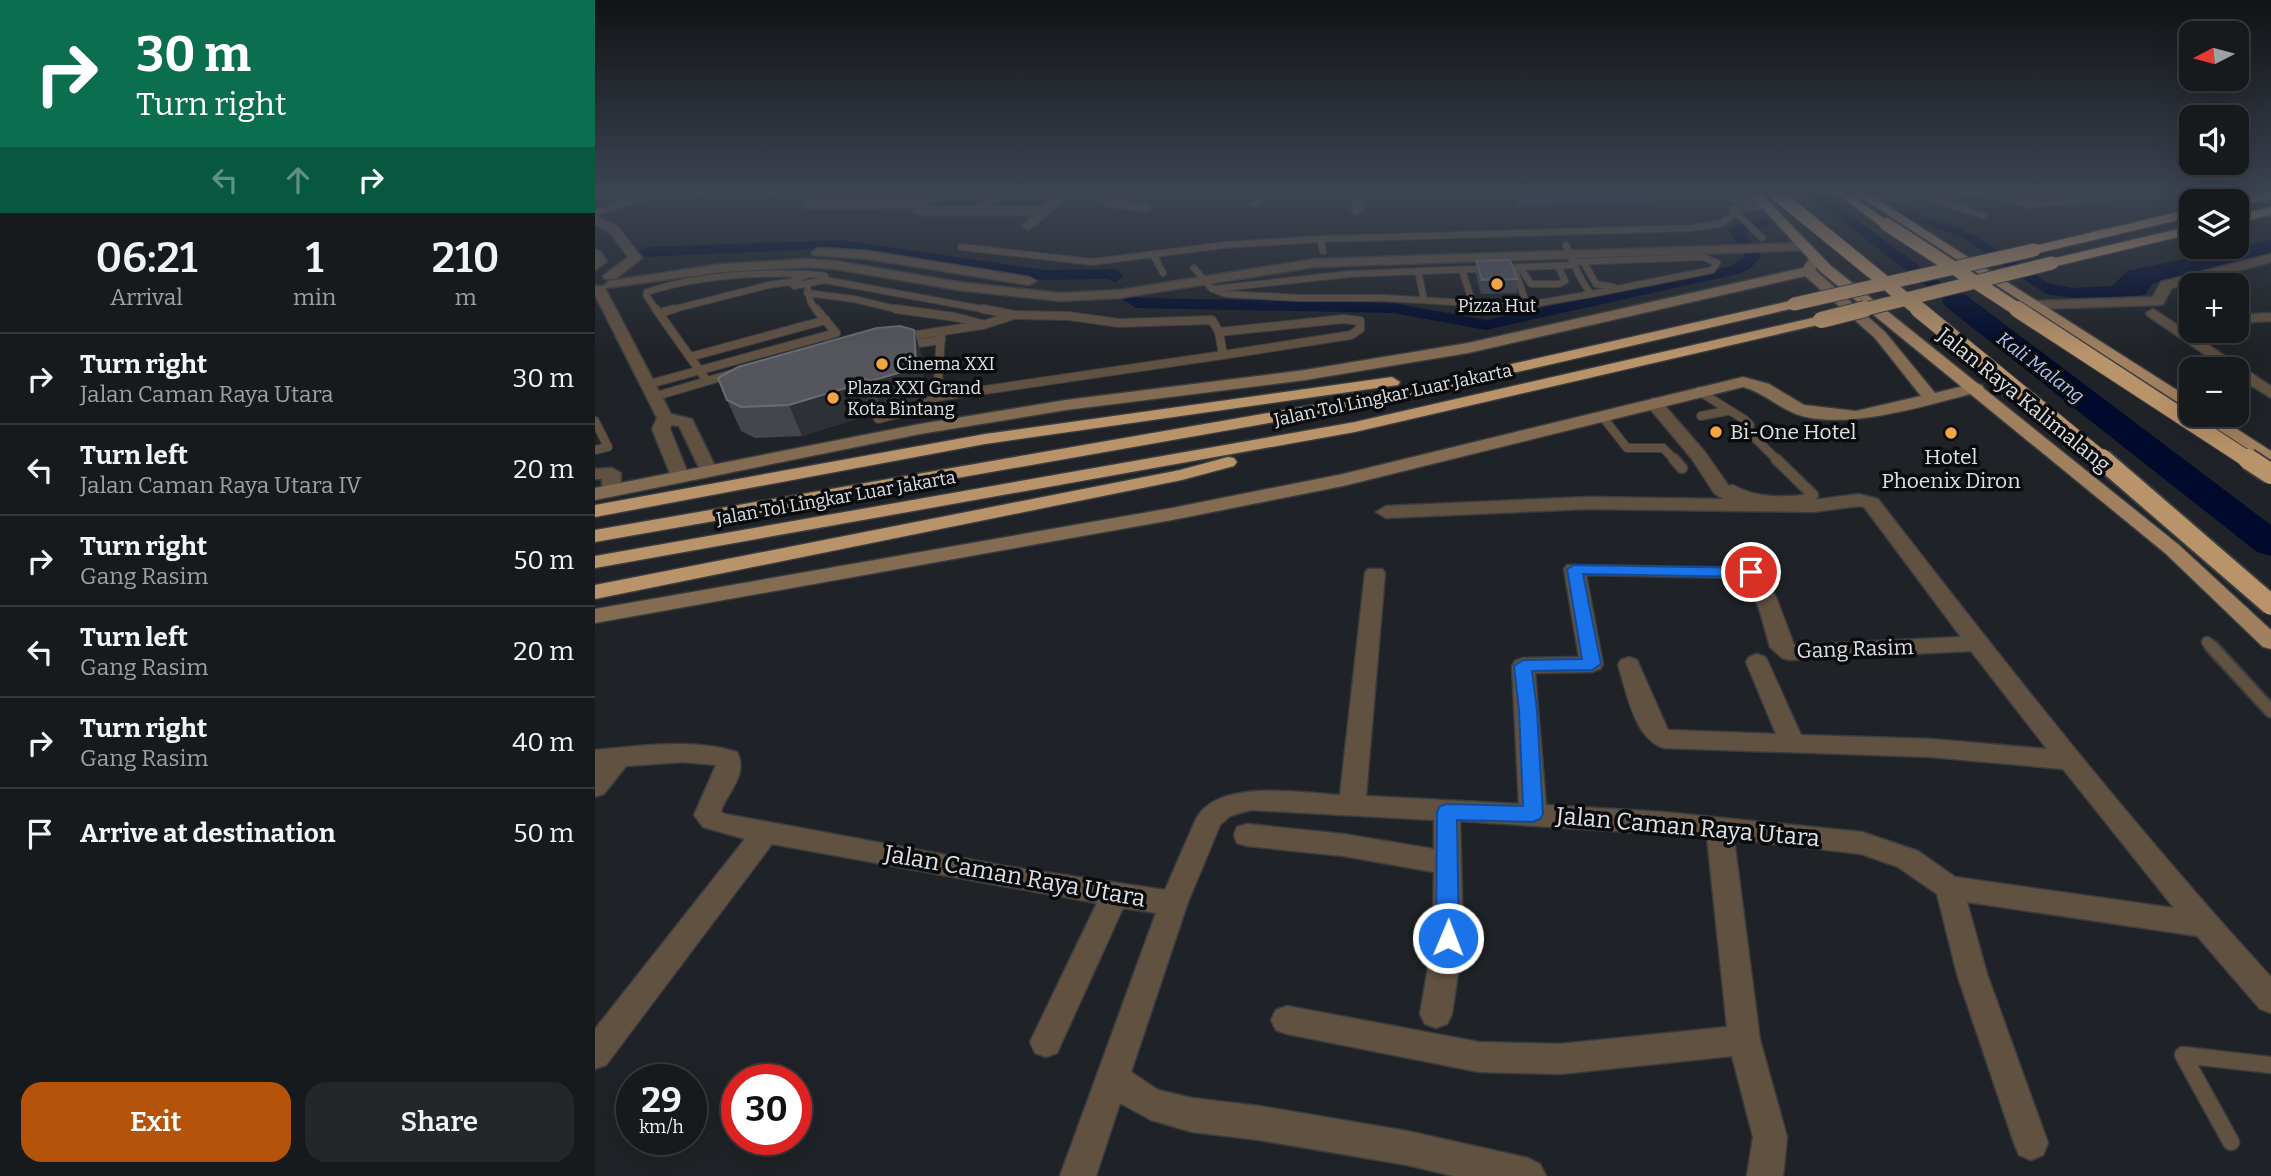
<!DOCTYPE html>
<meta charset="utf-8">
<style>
body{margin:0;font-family:Bitter,serif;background:#242729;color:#f1f3f6;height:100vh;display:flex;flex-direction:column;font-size:26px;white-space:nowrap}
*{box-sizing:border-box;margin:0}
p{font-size:23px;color:#9ea1a3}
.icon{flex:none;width:38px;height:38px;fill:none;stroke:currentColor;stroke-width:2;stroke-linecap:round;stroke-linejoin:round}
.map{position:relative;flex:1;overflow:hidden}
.details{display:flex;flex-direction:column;background:#171a1c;width:595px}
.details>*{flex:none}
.guide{background:#0b6e4f;color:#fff;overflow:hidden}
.needle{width:46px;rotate:264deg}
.controls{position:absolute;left:1584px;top:21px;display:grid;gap:14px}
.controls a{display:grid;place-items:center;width:70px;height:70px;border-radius:14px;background:#171a1c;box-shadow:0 7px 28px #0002,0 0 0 2px #36383b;font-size:35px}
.speed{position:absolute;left:21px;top:1064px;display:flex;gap:14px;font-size:35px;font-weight:700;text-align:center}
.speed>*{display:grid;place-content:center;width:91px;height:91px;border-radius:50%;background:#171a1c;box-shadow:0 7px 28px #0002,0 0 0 2px #36383b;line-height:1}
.speed small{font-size:18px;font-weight:400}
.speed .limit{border:10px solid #d22;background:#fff;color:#111}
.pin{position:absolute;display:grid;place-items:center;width:60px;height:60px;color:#fff;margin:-30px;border:4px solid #fff;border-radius:50%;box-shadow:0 2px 7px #0007}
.me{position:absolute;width:77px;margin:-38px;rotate:1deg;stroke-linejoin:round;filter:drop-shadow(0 0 5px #0008)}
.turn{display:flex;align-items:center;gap:24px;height:147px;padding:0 21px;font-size:32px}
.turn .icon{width:91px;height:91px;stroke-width:2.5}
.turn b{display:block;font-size:49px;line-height:60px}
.lanes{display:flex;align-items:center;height:66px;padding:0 21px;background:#0003;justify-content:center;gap:35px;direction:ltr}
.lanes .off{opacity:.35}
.eta{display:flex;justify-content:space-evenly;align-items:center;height:119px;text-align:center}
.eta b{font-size:42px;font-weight:600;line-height:49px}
.action{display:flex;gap:14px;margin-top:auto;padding:14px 21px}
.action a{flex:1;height:80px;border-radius:21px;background:#b45309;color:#fff;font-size:28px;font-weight:600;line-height:80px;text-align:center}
.action a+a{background:#242729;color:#f1f3f6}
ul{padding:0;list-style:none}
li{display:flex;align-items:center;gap:21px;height:91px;padding:0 21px;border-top:2px solid #36383b}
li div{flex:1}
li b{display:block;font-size:26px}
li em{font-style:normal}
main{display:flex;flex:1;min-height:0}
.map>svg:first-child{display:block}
</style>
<main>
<section class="details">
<div class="guide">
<div class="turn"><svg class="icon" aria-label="right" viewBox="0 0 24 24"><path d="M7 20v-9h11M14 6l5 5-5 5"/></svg><div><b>30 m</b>Turn right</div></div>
<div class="lanes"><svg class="icon off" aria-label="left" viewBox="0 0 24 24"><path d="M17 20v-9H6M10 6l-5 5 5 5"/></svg><svg class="icon off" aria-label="ahead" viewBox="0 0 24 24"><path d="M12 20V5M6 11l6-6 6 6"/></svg><svg class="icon" aria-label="right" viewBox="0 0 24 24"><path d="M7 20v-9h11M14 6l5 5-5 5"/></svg></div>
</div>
<div class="eta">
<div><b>06:21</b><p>Arrival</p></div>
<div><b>1</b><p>min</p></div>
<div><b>210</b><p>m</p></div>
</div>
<ul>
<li><svg class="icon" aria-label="right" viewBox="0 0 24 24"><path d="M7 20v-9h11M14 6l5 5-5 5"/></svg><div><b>Turn right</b><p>Jalan Caman Raya Utara</p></div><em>30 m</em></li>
<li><svg class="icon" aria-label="left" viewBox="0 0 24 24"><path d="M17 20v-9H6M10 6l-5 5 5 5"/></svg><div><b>Turn left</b><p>Jalan Caman Raya Utara IV</p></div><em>20 m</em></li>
<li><svg class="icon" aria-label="right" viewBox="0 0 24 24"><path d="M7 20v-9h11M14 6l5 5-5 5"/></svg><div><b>Turn right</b><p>Gang Rasim</p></div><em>50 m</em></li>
<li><svg class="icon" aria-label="left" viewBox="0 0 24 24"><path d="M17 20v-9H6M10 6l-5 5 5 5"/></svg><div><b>Turn left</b><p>Gang Rasim</p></div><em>20 m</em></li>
<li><svg class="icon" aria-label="right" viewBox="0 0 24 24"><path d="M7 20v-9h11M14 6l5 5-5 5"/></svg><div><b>Turn right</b><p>Gang Rasim</p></div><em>40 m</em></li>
<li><svg class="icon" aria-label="arrive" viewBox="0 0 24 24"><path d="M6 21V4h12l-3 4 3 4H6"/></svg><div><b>Arrive at destination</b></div><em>50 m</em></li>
</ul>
<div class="action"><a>Exit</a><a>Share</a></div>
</section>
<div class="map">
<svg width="1676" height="1176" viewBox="0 0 1676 1176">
<rect width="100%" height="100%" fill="#1f2226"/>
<path fill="#324463" d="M920,191h135l8,12 -142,3 1,-5 9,-5z"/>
<path fill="#000a2c" d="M1296,209l49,12 36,15 72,47 25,5 39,-2 15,-15 144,-31v14l-119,30 -7,11 -57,5 -42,-6 -83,-56 -48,-17z"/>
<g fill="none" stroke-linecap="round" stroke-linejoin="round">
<g fill="#000a2c" fill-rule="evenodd">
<path d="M1208,191h15l144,107 2,3 -2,3h-12z"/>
<path d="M1170,219l7,4 -2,3 -26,6 17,24 -9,11 -10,6 -256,57 -93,-17 -257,-5 -16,-10 8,-5 12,5 253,5 93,17 245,-54 14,-10 -17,-26 2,-3z"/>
<path d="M246,240l203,30 69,-1 6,2 4,6 -8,5 -7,-3 -64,1 -203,-32 -195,9 -8,-5 8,-5z"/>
</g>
<path fill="#000a2c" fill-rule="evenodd" d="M1361,293l10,2 305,230v31l-14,-4 -311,-245 -4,-6 4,-6z"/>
<g stroke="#3a3d40" stroke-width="8">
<g id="lane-far4">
<path d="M98,191l43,6 43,-6"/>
<path d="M1127,191l14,9 19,-1"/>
<path d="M1397,191l35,14 82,-8 23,-6"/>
<path d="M1409,197l56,-6"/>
<path d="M1336,198l53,18"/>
<path d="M1275,200l118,-9"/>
<path d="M1141,212l26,26"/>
<path d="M0,213l67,-22"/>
<path d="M725,239l371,-11 31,-5 14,-11 -4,-3 35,-3"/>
<path d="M971,245c7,17 13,34 25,49l121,-24 5,-7 -14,-6 -130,5"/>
<path d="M366,247l131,15 133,-17 95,-6 3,12"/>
<path d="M559,256l9,17"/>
<path d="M988,261l13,23 17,3"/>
<path d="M925,267l11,17h27l7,-3 -7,-15"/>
<path d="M599,268l18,21 14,5 74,4h84l120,7h23l64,-11"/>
<path d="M919,268l13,37"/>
<path d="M867,270l11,34"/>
<path d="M823,271l6,29"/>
<path d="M215,274l15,2v4l-31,6 -4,-4z"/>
<path d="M230,280l168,31"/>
<path d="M212,286l4,17 7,8"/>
<path d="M619,289l135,-15 226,-9"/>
<path d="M212,293l47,6 50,12"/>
<path d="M62,311l-11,-16 1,-3c51,-17 109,-20 163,-18"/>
<path d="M72,311l101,-26 22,-3"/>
</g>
</g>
<g stroke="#3a3d40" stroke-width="10">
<g id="lane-far3">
<path d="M61,309l51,72"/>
<path d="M301,309l59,8 27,7"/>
<path d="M64,313l15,-4"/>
<path d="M624,332l124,-13 17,2v8l-9,6 -128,20"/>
<path d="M308,337l80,-12 31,-10"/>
<path d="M310,345l36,-5"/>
<path d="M95,357l136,-37"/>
<path d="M51,385l190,-52 -20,-24"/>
<path d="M1104,391l46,29 5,5 -1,7 29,29"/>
<path d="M58,397l78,-23"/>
<path d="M342,397l4,-63"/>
<path d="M281,415l2,4 36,-9 23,-13 286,-42 -4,-23 -7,-12 -93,3 -50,-7 -54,-1 -32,-6"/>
<path d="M1007,416l25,32h36l13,13"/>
<path d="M1106,416l26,-5"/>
<path d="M0,421l13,26 -13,3"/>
</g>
</g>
<g stroke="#3a3d40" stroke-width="13">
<g id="lane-far2">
<path d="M1079,459l8,9"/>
<path d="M1137,490c22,13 53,13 78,9l3,-4 -37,-36"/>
<path d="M1612,642l6,6"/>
</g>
</g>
<g stroke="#3a3d40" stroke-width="16">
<path id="lane-far1" d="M1616,646l60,65"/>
</g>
<g stroke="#3a3d40" stroke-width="19">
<path id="lane" d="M1636,1142l-48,-87 88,10"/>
</g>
<g stroke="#3a3d40" stroke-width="3">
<g id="street">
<path d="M347,191h23l-52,17 -105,1 -6,-4 6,-4 103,-1z"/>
<path d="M396,191h12l-15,16h53l18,-16h12l-22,23 -21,16 -6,-4 11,-11h-115l-6,-4 6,-4h57z"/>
<path d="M509,191h10l-3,7 3,3 31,3 6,4 -6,4 -39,-6 -7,-8z"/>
<path d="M664,191h11l-10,15h-8l-2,-2z"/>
<path d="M763,191h11l-6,20 -6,4 -6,-4z"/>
<path d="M0,215l23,12 24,31 -27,21h-10l-2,-3 25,-19 -18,-24 -15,-9z"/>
<path d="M1210,243l5,1v6l-495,17 -196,31 -58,3 -103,-11 -122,-21 -28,-2 -86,5 -117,16 66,126 21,5 25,51 -9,5 -6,-1 -23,-48 -8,-1 -1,4 19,47 -9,5 -9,-5 -19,-47 5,-11 -62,-123v-9h8l6,-5 113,-17 86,-5 28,2 122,21 103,11 58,-3 196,-31z"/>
<path d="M223,248l50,3 161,26 7,4 -7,4 -161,-26 -55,-4 -1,-3z"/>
<path d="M0,250l5,1 7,10 -12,9z"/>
<path d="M1676,254v8l-99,26 -9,16 -5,1 -123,4 -7,-4 7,-4 118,-4 8,-15z"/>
<path d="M1558,309l118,77v12l-34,-21v-8h-11l-78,-53 -2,-3z"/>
<path d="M1676,313v8l-34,2v-8z"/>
<path d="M1058,398l6,1 46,53 23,33 20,14 65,1 46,-6 19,5c127,164 253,325 393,478v36l-11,-4 -63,-73 -230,-34 20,72 61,169 -5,12 -12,5 -12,-5 -5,-12 -57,-169 -20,-80 -39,-27 -37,-13 -127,-15 26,201 27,97 -4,39h-36l6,-39 -21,-81 -172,18 -81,-2 -192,-38 -11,-4 -5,-10 5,-10 11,-4 192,36 81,2 167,-17 -20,-190 -247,-16 3,117 -11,76 -5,10 -11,4 -11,-4 -5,-10 13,-76 1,-66 -91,-16 -96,-10 -10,-3 -3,-8 3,-8 10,-3 96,10 91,15v-29l-183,-10 -21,6 -10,9 -32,77 -57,170 27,18 34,8 67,8 148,25 121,27 12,6 6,12h-93l-46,-11 -148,-25 -67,-8 -41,-12 -31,-17 -24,73h-36l96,-263 -33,-5 -66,145 -11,4 -11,-4 -5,-11 67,-139 -325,-59 -166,221 -11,4v-40l150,-190 -42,-12 -9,-12 22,-50 -34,-3 -56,4 -22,28 -9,3v-47c48,-4 96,-12 142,2 11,21 -7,38 -15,56l-1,4 4,2 280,52 160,24 31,-71c22,-41 105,-26 144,-24l25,-222 3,-4h14l3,4 -19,223 153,8 -7,-138 3,-5 8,-3 56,-1 -15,-88 3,-4 191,3 18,29 18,48 167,-8 -97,-130 -5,-1 -46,6 -225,-3 -202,9 -10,-6 10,-6 202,-9 135,2 -9,-6 -22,-34 -47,-56zM991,575l159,3 14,30 11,39 12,11 8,2 181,-9 76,98 -116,-10 -130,-4 -33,-73 -3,-5 -8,-3 -8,3 -3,5 30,72 -108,-4 -31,-70 -8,-3 -8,3 -3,5c9,27 16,74 46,83l267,9 132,12 111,139 -219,-31 -37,-26 -56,-19 -199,-20 -117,-7 -11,-132 57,-1 8,-3 3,-5z"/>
<path d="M17,468l9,5 -1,18 -9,6 -9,-6v-12h-7v-10z"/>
</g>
</g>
<g stroke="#3a3d40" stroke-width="3">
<path id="secondary" d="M1221,255l7,4 -8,11 70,62 50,61 41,-10 6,2 2,3 -2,3c-52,13 -136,41 -186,23 -19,-7 -33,-22 -53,-27l-400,99 -171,34 -577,103v-14l577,-101 171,-34 400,-97 26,7 35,21 52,6 65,-15 -46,-58 -70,-62 -337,77 -163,27 -239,30 -146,24 -325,66v-12l325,-64 146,-24 239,-30 163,-27 335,-75 8,-12z"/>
</g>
<g stroke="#3a3d40" stroke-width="3">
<g id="primary">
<path d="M1152,191h11l73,75 348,279 92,85v19l-8,-2 -98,-94 -344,-281z"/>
<path d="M1256,191h13l327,208v12z"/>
<path d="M1601,415h19l56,36v13l-6,-1z"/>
</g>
</g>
<g stroke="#3a3d40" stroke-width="3">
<g id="highway">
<path d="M1238,191h12l47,33 -10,3z"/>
<path d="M1626,191h18l-34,10h-14v3l-5,-3z"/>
<path d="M1676,192v6l-34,9v-6h-5z"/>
<path d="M1676,207v8l-34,8v-8z"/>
<path d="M1596,209v8l-157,37 -6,-4 6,-4z"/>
<path d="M1596,226v8l-139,33 -7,-4 2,-3z"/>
<path d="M1199,300l5,1v6l-411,95 -793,140v-12l793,-138z"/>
<path d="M1226,316l7,4 -2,3 -471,109 -760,136v-12l760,-134z"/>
<path d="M797,377l8,5 -2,3 -413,59 -390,73v-12l390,-71z"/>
<path d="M633,457l6,1 3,4 -3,4 -52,14 -587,119v-14l585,-115z"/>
</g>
</g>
<use href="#lane-far4" stroke="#615141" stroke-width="6"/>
<use href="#lane-far3" stroke="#615141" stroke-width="8"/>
<use href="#lane-far2" stroke="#615141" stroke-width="10"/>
<use href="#lane-far1" stroke="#615141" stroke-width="12"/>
<use href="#lane" stroke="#615141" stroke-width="16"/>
<use href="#street" fill="#615141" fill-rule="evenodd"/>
<use href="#secondary" fill="#846c52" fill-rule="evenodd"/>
<use href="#primary" fill="#a0805f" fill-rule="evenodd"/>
<use href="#highway" fill="#b9936a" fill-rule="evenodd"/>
<g stroke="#3a3d40" stroke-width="15" stroke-linecap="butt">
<g id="highway-bridge-far2">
<path d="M1178,191l147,120"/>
<path d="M1291,224l134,87"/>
<path d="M1199,304l240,-54"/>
<path d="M1263,311l194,-48"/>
</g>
</g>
<g stroke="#3a3d40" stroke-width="18" stroke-linecap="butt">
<g id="highway-bridge-far1">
<path d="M1323,309l186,152"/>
<path d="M1422,309l233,152"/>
<path d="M1226,320l44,-11"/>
</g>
</g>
<g stroke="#3a3d40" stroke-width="24" stroke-linecap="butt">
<g id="highway-bridge">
<path d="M1507,459l169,146"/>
<path d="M1653,459l23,15"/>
</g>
</g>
<use href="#highway-bridge-far2" stroke="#b9936a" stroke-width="13"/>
<use href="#highway-bridge-far1" stroke="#b9936a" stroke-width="16"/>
<use href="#highway-bridge" stroke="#b9936a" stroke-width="20"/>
</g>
<g fill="#43464a">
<path d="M881,261l41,18v14l-36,1 -5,-19z"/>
<path d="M319,330l9,30 2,32 -8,8 -36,11 -7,-2 -4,6 -68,21 -47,2 -14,-7 -14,-31z"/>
</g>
<g fill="#2d3035">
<path d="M319,330l9,30 2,32 -8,8 -36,11 -10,-30z"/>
<path d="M268,378l11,31 -4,6 -68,21 -13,-31z"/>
</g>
<g fill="#54565b" stroke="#696c70" stroke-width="2">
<path d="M915,260l7,19 -35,1 -6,-19z"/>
<path d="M305,326l14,4 2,32 -8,8 -37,11 -8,-3 -4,6 -70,21 -48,2 -14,-7 -9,-22 20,-11 139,-39z"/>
</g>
<linearGradient id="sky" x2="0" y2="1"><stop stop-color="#111315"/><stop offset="0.54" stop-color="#3c4452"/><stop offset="1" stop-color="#3c4452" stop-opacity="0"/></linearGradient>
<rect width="1676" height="355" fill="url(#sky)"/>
<path fill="#1a73e8" stroke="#114b97" stroke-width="2" d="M979,565l177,3 8,4 -8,5 -168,-3 18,90 -9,6 -60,1 5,39 6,104 -3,5 -7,3 -76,-2 2,118 -4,7 -7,3 -8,-3 -4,-7 1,-126 3,-6 7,-2 76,2 -4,-96 -5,-44 9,-6 59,-1 -15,-90z"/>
<g fill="#f3a443" stroke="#0a0b0d" stroke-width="2.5">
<circle cx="902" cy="284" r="7"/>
<circle cx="287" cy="364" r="7"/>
<circle cx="238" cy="398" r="7"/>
<circle cx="1121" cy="432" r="7"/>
<circle cx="1356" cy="433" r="7"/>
</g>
<g text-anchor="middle" stroke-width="7" stroke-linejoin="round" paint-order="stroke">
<g font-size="18" fill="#dfe0e3" stroke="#0a0b0d" text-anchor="start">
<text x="902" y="312" text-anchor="middle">Pizza Hut</text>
<text x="301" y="370">Cinema XXI</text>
<text x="252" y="394">Plaza XXI Grand<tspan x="252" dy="21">Kota Bintang</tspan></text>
</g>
<g font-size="18" fill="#dfe0e3" stroke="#0a0b0d">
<text transform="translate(798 395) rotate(-12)" y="6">Jalan Tol Lingkar Luar Jakarta</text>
<text transform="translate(241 498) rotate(-10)" y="6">Jalan Tol Lingkar Luar Jakarta</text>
</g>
<g font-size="19" font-style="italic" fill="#aac8fd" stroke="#0a0b0d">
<text transform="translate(1446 367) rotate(37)" y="7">Kali Malang</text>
</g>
<g font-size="21" fill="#dfe0e3" stroke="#0a0b0d">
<text transform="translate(1429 400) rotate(39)" y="7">Jalan Raya Kalimalang</text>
<text transform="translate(1260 649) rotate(-2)" y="7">Gang Rasim</text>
</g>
<g font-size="21" fill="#dfe0e3" stroke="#0a0b0d" text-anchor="start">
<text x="1135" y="439">Bi-One Hotel</text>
<text x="1356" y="464" text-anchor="middle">Hotel<tspan x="1356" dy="24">Phoenix Diron</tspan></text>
</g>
<g font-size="24" fill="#dfe0e3" stroke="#0a0b0d">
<text transform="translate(1093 827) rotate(5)" y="8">Jalan Caman Raya Utara</text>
<text transform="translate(420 876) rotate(10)" y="8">Jalan Caman Raya Utara</text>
</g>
</g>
</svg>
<div class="controls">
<a><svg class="needle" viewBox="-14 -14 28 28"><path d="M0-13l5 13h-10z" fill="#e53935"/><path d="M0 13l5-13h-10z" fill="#9ea1a3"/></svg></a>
<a><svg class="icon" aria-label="sound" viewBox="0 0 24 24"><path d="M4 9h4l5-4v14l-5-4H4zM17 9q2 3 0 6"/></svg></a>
<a><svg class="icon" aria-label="layers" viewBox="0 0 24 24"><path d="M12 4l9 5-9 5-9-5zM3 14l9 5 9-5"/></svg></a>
<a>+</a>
<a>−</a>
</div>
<div class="speed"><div>29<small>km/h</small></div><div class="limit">30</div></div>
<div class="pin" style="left:1156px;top:572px;background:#d93025"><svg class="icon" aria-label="arrive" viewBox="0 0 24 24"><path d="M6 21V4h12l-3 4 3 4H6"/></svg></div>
<svg class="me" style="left:853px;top:938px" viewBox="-20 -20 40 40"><circle r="17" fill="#1a73e8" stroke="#fff" stroke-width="3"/><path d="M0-11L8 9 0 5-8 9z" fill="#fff"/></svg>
</div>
</main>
